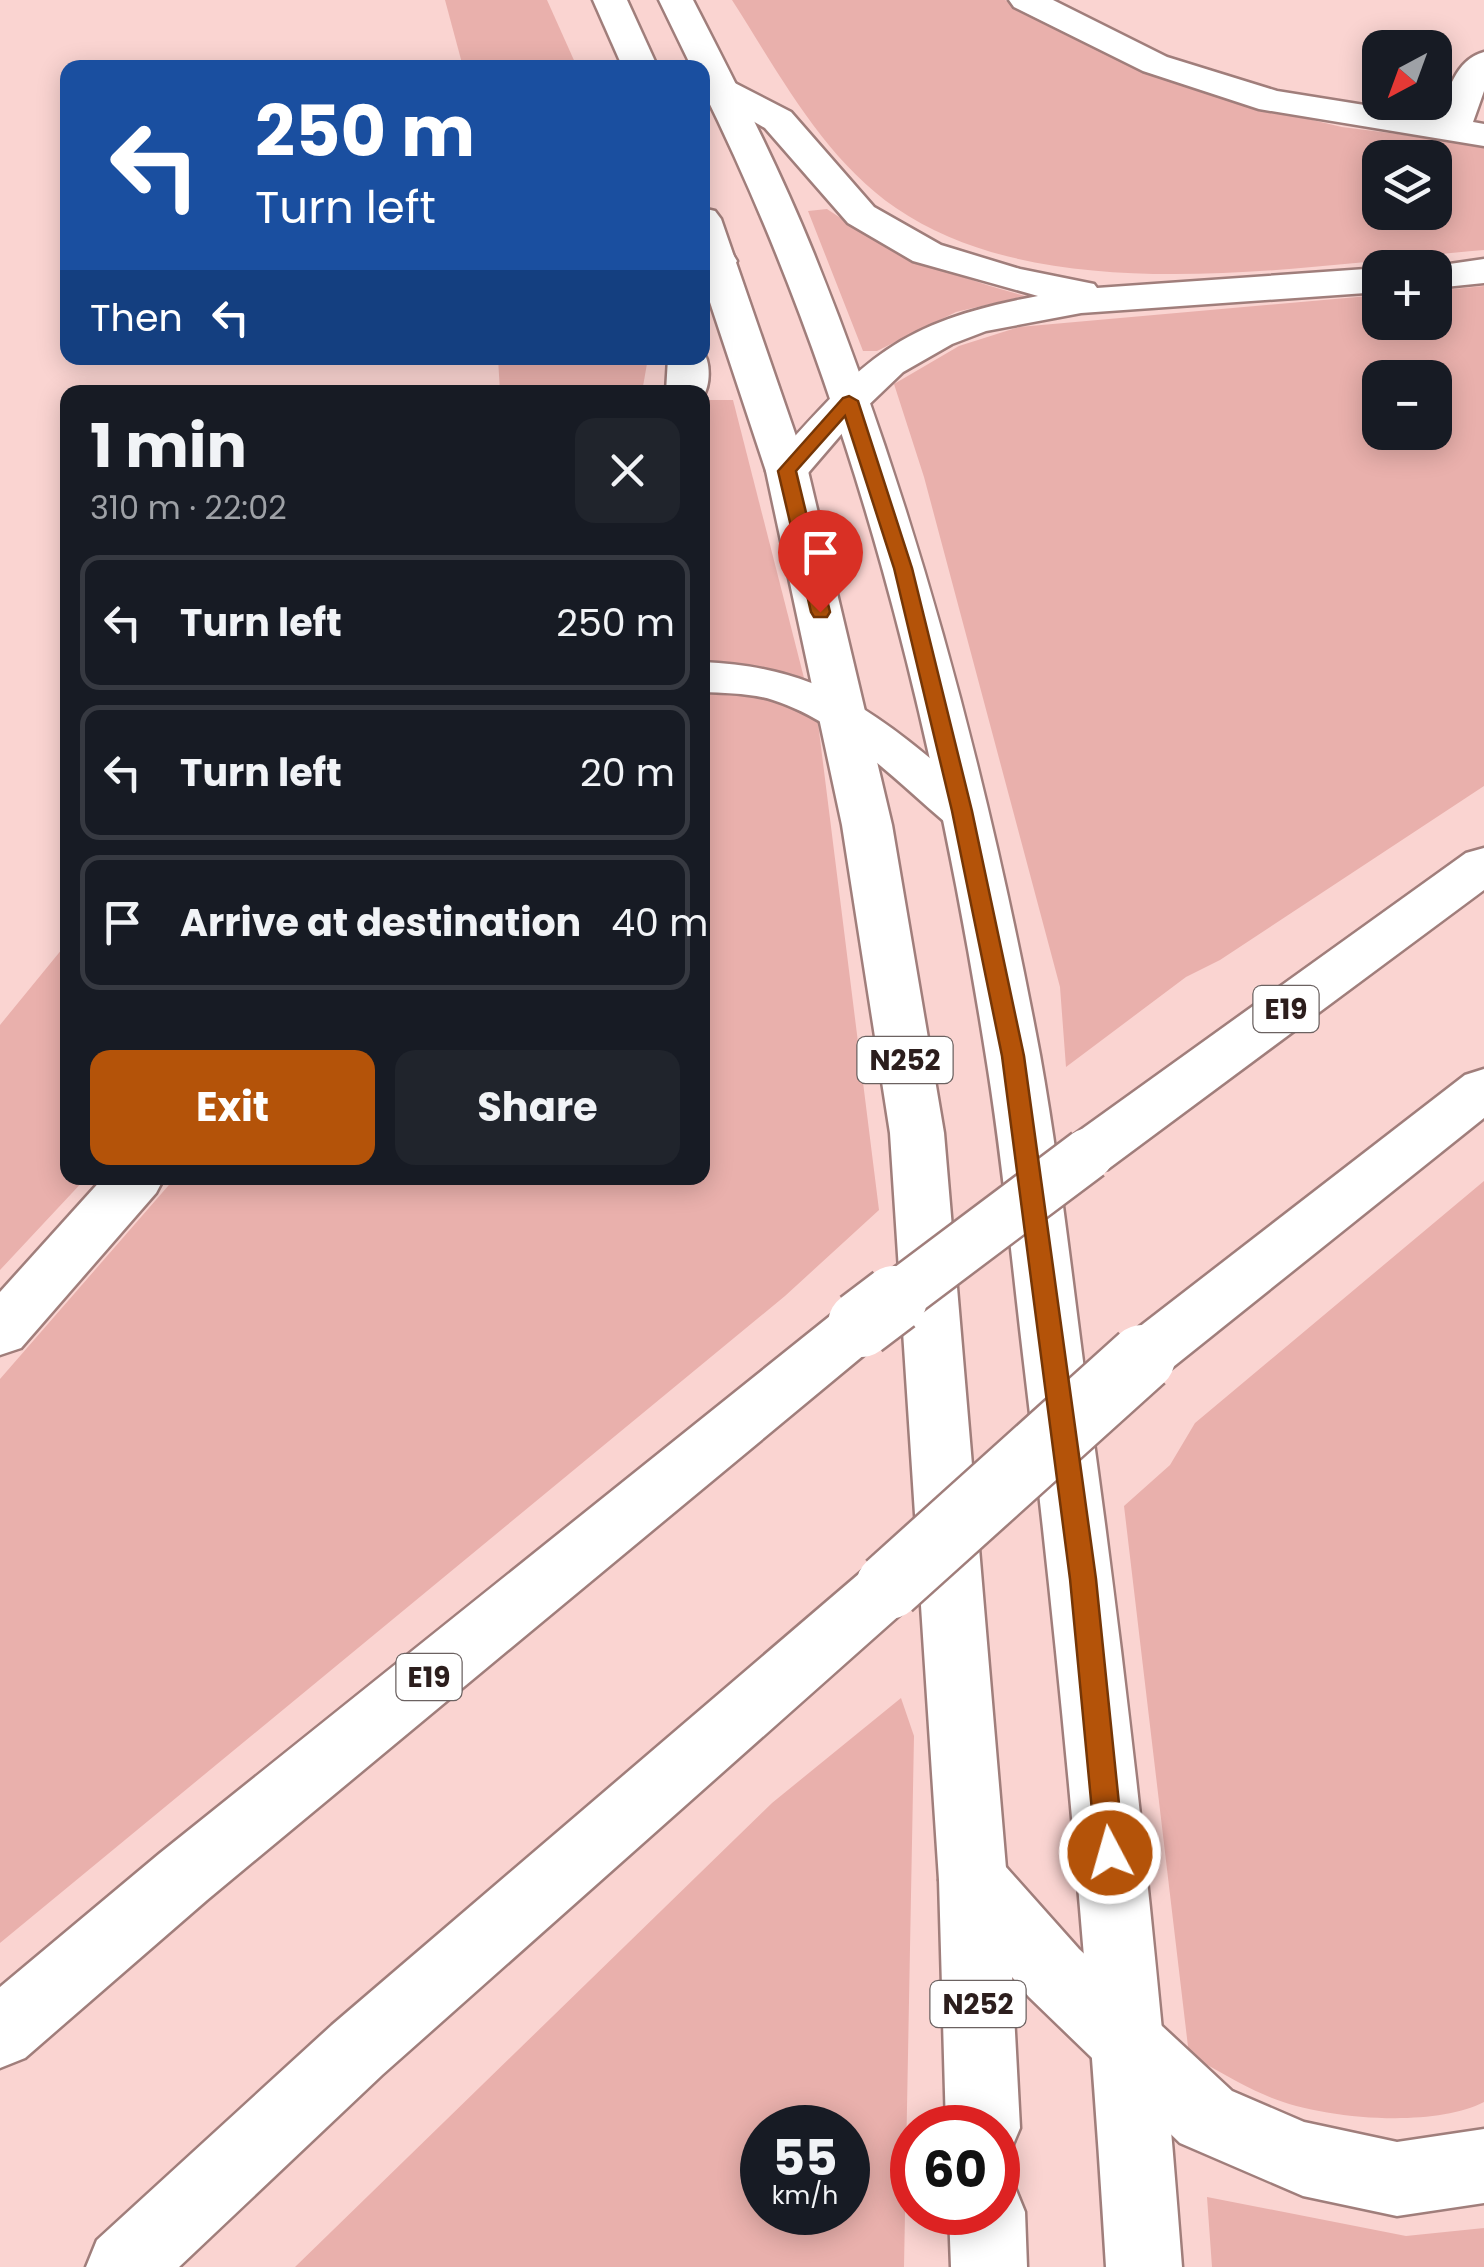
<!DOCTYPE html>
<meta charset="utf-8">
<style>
body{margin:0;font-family:Poppins,sans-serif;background:#20242c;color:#f1f3f6;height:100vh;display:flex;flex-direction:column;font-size:38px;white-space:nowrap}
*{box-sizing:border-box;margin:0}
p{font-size:32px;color:#9ea1a6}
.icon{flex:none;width:55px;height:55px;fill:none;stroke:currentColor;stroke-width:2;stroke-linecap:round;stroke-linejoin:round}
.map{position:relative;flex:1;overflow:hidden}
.details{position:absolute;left:60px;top:385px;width:650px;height:800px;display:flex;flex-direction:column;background:#171b24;border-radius:20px;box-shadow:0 5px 25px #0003}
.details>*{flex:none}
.banner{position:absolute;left:60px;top:60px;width:650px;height:305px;border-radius:20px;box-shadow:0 5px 25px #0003;background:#1a4fa0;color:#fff;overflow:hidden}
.needle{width:65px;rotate:221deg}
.fabs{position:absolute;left:1362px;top:30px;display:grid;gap:20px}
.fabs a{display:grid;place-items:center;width:90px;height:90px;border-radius:20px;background:#171b24;box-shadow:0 5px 25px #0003;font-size:50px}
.speed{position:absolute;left:740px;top:2105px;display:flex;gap:20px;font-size:50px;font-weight:700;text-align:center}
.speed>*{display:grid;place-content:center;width:130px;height:130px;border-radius:50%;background:#171b24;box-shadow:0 5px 25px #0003;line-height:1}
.speed small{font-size:25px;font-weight:400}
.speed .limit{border:15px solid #d22;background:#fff;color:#111}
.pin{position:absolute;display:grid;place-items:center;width:85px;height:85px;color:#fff;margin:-102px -42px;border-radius:50% 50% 50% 0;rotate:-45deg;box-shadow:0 0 10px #0007}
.pin .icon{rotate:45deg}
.me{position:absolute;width:110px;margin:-55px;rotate:354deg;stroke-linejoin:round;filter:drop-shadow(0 0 8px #0008)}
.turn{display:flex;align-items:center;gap:35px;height:210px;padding:0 30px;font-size:45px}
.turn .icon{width:130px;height:130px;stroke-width:2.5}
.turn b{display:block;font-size:70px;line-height:85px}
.then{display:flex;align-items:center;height:95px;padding:0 30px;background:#0003;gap:20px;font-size:38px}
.round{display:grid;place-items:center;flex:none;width:105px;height:105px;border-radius:20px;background:#20242c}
.overview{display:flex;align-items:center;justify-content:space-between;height:170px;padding:0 30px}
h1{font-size:60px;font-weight:700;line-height:75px}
.action{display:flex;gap:20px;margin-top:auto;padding:20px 30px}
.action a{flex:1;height:115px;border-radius:20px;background:#b45309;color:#fff;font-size:40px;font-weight:700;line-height:115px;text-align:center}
.action a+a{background:#20242c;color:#f1f3f6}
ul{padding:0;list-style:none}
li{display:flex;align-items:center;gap:30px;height:135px;margin:0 20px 15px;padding:0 10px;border:5px solid #363941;border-radius:20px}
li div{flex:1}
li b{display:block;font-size:38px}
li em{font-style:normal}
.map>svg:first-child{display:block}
</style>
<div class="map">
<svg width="1484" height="2267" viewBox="0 0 1484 2267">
<rect width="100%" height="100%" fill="#fad4d1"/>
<g fill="#e9b0ac" fill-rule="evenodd">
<path d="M445,0h102l30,67h-114z"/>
<path d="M732,0h273l85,46 134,53 118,28 142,18v105c-176,15 -435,63 -588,-42 -73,-50 -117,-135 -164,-208zM1380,158h55v54h-55z"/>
<path d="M827,209c64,43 124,67 198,87l-69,16 -79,39h-14l-55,-140z"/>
<path d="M1484,286v500l-264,174 -34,17 -120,90 -6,-80 -136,-510 -30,-93 65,-38 60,-19 361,-32v27h55v-31zM1380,378h55v54h-55z"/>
<path d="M498,358h150l-6,34h-142z"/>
<path d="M707,400h26l71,278 -101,-9v-243z"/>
<path d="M712,692l61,8 44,15 62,495 -94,86 -785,647v-564l175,-201h527l1,-485z"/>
<path d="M67,943l1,235h18l-86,92v-245z"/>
<path d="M1484,1181v921c-52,27 -166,17 -219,-7 -26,-11 -51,-27 -76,-40l-65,-549 46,-41 25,-42z"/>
<path d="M901,1698l13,38 -10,531h-609l477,-464zM762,2128h86v84h-86z"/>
<path d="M1207,2197l199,39 78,-8v39h-272z"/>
</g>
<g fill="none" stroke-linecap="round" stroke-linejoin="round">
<g stroke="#a07e7b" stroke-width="5">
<path id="minor" d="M1009,0h44l114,57 110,34 162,26c9,-25 16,-57 45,-65v39l-11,31 11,2v22l-225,-37 -116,-38 -129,-64z"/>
</g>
<g stroke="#a07e7b" stroke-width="5">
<g id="primary">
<path d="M593,0h34l31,68h-35z"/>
<path d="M659,0h34c43,84 86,167 121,254 104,258 175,528 226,801 20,112 32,225 47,337 41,291 73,582 95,875h-76c-18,-302 -46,-603 -82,-904 -12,-100 -21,-200 -37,-300 -52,-332 -135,-672 -285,-975v-20h-10z"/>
<path d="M702,208l13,3 6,8 87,252 84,354 52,308 63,747 13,248 -11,26 -11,5v-31h-52l-7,-248 -49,-747 -48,-308 -76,-354 -64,-193z"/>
<path d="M998,2179l16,6 11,27 2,55h-76l-2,-55h49z"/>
</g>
</g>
<g stroke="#a07e7b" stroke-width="5">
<g id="motorway">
<path d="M723,77l68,35 83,95 67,38 79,24 74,15 3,4 283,-20v24l-299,21 -95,18 -34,13 -49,28 -46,44 -55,64 -15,4 -15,-4 -6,-9 6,-9c92,-103 125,-140 266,-166l-125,-35 -65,-38 -83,-95 -55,-32 -5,-8 5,-8z"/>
<path d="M718,249l14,4 5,8 -21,33 -14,4v-43z"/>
<path d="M1484,259v24l-49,5v-20h-13z"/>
<path d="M702,350c9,11 9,36 0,48v-6h-36l2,-34h34z"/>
<path d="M702,662c127,5 185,59 277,138l7,11 -7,11 -17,5 -17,-5c-52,-44 -106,-101 -172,-122 -22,-7 -48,-7 -71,-8z"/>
<path d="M1484,848v42l-376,279 -20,6 -20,-6 -8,-15 8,-15 398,-286z"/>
<path d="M1484,1069v49l-321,257 -21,7 -21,-7 -9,-17 9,-17 344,-266z"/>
<path d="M103,1178h61l-8,15 -135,155 -21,7v-63z"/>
<path d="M861,1301l21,7 8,16 -8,16 -675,560 -182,158 -25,10v-81l159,-133 681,-546z"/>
<path d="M889,1559l22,8 10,19 -10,19 -529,470 -203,192h-93l11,-27 235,-215 535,-458z"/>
<path d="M973,1848l24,9 82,92 153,142 72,31 93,20 87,-13v74l-87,13 -94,-20 -123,-53 -151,-146 -80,-94 -10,-23 10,-23z"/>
</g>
</g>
<use href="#minor" fill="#fff" fill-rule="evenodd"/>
<use href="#primary" fill="#fff" fill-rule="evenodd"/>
<use href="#motorway" fill="#fff" fill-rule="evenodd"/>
<g stroke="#a07e7b" stroke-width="56" stroke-linecap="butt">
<path id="motorway-bridge-far1" d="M891,1302l197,-148"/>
</g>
<g stroke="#a07e7b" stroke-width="71" stroke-linecap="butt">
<g id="motorway-bridge">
<path d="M861,1324l33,-25"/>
<path d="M889,1586l253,-228"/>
</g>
</g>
<use href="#motorway-bridge-far1" stroke="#fff" stroke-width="51"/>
<use href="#motorway-bridge" stroke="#fff" stroke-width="66"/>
</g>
<path fill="#b45309" stroke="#753606" stroke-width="2.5" d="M849,396l9,5 54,167 60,243 52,245 72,523 28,274 -4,9 -10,4 -10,-4 -4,-9 -26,-274 -68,-523 -50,-245 -58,-243 -49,-152 -49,55 34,141 -3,5h-13l-3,-5 -33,-141 65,-73z"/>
<g text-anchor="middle" stroke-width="9" stroke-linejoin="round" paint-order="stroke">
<g fill="#fff" stroke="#6b6261" stroke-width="2.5">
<rect x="1253.5" y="986" width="65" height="46" rx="8"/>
<rect x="857.5" y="1037" width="95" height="46" rx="8"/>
<rect x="396.5" y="1654" width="65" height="46" rx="8"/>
<rect x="930.5" y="1981" width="95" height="46" rx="8"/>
</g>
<g font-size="28" font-weight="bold" fill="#2c1e1d">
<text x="1286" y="1019">E19</text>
<text x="905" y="1070">N252</text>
<text x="429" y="1687">E19</text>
<text x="978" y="2014">N252</text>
</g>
</g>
</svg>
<div class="fabs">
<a><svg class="needle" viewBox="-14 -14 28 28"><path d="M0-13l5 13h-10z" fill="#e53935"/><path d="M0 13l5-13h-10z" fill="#9ea1a6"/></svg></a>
<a><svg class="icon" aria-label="layers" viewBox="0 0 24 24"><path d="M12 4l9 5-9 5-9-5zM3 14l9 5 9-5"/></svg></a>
<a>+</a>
<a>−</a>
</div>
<div class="speed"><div>55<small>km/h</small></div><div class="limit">60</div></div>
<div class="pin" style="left:820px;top:612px;background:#d93025"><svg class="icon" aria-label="arrive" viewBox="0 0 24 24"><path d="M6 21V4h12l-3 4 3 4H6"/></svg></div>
<svg class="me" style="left:1110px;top:1853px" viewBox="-20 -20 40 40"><circle r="17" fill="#b45309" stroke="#fff" stroke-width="3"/><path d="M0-11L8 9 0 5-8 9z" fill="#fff"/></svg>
<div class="banner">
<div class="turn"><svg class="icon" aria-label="left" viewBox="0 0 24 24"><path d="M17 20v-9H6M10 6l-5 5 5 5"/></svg><div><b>250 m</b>Turn left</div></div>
<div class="then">Then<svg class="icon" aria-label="left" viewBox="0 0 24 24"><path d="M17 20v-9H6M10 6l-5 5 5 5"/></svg></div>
</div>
<section class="details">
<div class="overview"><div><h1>1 min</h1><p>310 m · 22:02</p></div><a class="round"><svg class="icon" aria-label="close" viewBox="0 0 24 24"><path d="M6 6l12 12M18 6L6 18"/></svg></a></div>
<ul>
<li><svg class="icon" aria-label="left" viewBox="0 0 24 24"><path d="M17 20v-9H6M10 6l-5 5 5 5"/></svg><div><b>Turn left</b></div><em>250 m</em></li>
<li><svg class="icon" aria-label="left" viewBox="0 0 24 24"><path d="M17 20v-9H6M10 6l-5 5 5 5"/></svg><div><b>Turn left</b></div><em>20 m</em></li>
<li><svg class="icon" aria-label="arrive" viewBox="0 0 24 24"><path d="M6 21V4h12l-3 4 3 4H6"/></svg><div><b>Arrive at destination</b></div><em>40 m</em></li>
</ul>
<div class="action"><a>Exit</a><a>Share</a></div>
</section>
</div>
